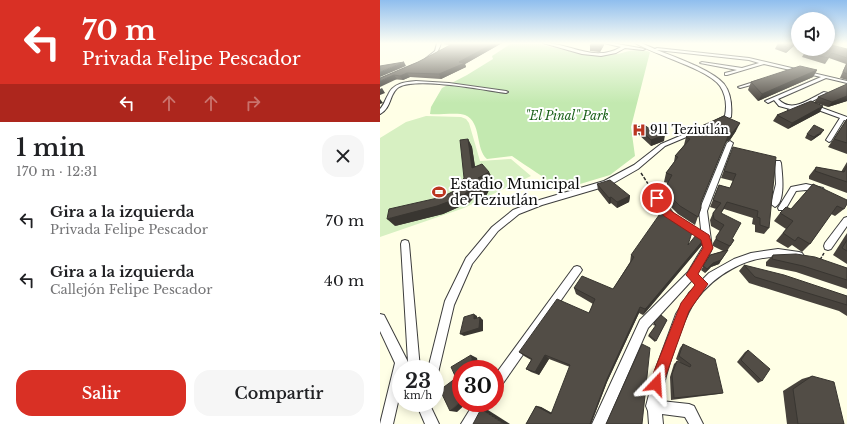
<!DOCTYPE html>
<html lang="es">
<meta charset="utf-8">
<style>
body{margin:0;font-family:"Libre Baskerville",serif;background:#f6f6f6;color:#202124;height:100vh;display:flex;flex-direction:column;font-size:15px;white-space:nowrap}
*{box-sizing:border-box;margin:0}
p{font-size:13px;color:#757577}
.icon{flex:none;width:22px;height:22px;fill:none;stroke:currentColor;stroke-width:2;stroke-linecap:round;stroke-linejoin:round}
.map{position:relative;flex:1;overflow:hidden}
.drawer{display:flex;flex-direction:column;background:#fff;width:380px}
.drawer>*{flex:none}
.top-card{background:#d93025;color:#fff;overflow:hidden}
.buttons{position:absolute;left:411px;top:12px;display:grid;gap:8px}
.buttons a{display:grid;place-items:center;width:44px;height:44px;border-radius:50%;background:#fff;box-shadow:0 2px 10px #0003;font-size:20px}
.speed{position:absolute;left:12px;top:360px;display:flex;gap:8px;font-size:20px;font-weight:700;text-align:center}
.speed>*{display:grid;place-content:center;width:52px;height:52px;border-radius:50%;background:#fff;box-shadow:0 2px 10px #0003;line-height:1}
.speed small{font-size:10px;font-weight:400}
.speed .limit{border:6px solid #d22;background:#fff;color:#111}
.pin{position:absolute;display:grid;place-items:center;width:34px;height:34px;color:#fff;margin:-17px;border:2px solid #fff;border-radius:50%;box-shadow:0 1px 4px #0007}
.me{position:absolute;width:44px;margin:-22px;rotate:20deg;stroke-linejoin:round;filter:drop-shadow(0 0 3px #0008)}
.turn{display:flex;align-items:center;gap:14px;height:84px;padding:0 16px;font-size:18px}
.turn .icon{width:52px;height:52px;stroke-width:2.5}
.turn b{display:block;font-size:28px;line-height:34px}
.lanes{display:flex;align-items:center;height:38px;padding:0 16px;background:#0003;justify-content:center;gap:20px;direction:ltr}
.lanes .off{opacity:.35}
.round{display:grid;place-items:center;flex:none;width:42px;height:42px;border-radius:16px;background:#f6f6f6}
.head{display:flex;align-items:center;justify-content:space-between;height:68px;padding:0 16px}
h1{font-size:24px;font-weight:600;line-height:30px}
.primary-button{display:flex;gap:8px;margin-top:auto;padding:8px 16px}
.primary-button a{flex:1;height:46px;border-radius:16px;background:#d93025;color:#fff;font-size:16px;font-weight:600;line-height:46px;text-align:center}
.primary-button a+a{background:#f6f6f6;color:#202124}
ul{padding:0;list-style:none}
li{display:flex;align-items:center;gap:12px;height:60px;padding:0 16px}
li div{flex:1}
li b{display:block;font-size:15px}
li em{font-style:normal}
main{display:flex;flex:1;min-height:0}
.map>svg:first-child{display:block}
</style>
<main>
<section class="drawer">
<div class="top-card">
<div class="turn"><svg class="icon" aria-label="left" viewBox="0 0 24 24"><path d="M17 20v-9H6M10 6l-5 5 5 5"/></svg><div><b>70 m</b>Privada Felipe Pescador</div></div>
<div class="lanes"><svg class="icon" aria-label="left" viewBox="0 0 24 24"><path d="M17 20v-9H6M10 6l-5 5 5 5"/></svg><svg class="icon off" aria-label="ahead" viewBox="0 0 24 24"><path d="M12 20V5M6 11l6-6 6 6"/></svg><svg class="icon off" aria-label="ahead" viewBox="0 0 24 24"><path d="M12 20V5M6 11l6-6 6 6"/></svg><svg class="icon off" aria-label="right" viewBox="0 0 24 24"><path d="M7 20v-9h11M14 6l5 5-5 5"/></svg></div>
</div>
<div class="head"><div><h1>1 min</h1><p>170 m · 12:31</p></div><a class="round"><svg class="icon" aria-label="close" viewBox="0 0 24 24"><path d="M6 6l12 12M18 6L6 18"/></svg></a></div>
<ul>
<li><svg class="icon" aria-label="left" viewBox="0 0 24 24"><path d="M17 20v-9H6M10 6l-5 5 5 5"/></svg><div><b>Gira a la izquierda</b><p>Privada Felipe Pescador</p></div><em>70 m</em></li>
<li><svg class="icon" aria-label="left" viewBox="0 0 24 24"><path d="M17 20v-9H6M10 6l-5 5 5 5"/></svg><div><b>Gira a la izquierda</b><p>Callejón Felipe Pescador</p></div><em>40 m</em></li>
</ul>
<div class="primary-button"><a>Salir</a><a>Compartir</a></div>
</section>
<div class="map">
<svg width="467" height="424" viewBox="0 0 467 424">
<rect width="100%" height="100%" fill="#ffffe6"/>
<path fill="#c3e9b0" d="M132,43h29l2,2c21,5 43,11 65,10 16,0 24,-9 42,-3l-19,75 4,29 -25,19 -50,15c-14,-13 -32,-22 -48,-34l-25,3c-12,-10 -5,-37 -22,-44 -6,-3 -27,0 -35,-1l1,-7 11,-19 25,-13 26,-16 -1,-3z"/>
<path fill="#d7f0c2" d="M46,116l35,1 5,2 3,4 11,38 31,-2 20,17 -67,32 -84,29v-99l26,-16z"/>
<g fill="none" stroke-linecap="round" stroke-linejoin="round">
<g stroke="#3d3d3d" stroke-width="2">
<g id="minor">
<path d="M57,43h4c-2,8 -8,17 -16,18v-2l10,-8z"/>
<path d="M163,43c28,0 50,20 78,4l-17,-4h8l33,6 -2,1 -18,-2 -9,5 -15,3 -19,-2z"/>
<path d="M255,43h6l14,6 2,-1 92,10 98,23v2l-21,-5 -48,21c14,15 31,0 46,-7l4,1 -37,19 -3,-2 2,-1 -11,-3 -5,-6 -6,3 -3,-2 56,-24 -57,-13 -37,11h-2v-2l12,-3 -37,-7 2,-1 40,6 17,-5 -10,-3 -92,-10c18,7 55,20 67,34 7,9 8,22 7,33l-14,7 -2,-1v-2l10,-5c2,-10 1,-21 -5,-30 -12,-17 -65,-31 -85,-43z"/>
<path d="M380,80h2v2l-22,6 -2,-1z"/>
<path d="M36,81l33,2 57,8 2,1 -2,1c-23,-3 -88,-16 -107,-6 -10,6 -7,21 -19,27v-5c4,-4 5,-9 8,-14 5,-12 17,-13 28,-14z"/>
<path d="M430,105h4l33,12v4l-3,-1 -13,21 -2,1 -3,-2 14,-22 -30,-11z"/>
<path d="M321,127l2,1v2l-38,16 -27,23 -28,16 -68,20 -23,9 -21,17 -26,33 -18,41 -16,68 -3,2v-6h-7l17,-68 21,-43 26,-31 21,-17 23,-9 68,-20 30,-16 27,-21z"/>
<path d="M350,141l3,2 -26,68 5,37 -1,3 -17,27 -46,50 -42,96h-14l48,-104 48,-48 15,-25 -4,-36 28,-68z"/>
<path d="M396,161h4l1,2c1,10 5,39 -6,44l-4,-3 5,-20 -1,-21z"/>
<path d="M426,184l17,4 1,2 -4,3 -14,-3 -10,1 -11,19h-6l-1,-2 13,-21z"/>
<path d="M277,195l3,1 13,17 1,2 -1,2h-6l-13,-17 -1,-2 1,-2z"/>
<path d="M467,217v9l-16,23 -3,1 -3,-1 -1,-3 1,-3 19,-25z"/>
<path d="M25,240l3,1 1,3 11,125h-19v20l-8,35h-13l15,-61 -15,-32v-17l4,1 24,47 -7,-118 1,-3z"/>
<path d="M398,249l21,3 3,1 2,3 -2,3 -3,1c-7,-1 -14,-3 -21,-3 -31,-1 -64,18 -82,43 -10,13 -14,29 -20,44 -6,19 -13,37 -15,57l28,3 5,2 9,18h-14l-4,-7 -23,-3 1,10h-14l-1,-13 -2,-5 10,-38 20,-54 13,-21 20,-20 25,-14 17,-6z"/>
<path d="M197,266l3,1 2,3 -2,3 -81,116 -4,2v-16l79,-108z"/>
<path d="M36,403h13l10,21h-14z"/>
<path d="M94,403h14l-12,21h-15z"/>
</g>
</g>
<g stroke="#2c2c2c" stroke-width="1.5" stroke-dasharray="3.5 1.5" stroke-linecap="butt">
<path d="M261,173l13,20"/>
<path d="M440,260l4,-7"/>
</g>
<use href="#minor" fill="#fff" fill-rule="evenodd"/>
</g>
<g fill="#47423c">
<path d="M63,43h59l-37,21 1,3 -25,12 -31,-2 -7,3 -23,-2 38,-16 33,-17 -7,-1z"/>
<path d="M212,43h12v2l-4,7 -10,-1v-5z"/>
<path d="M398,43h19l-11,10 -11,-4z"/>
<path d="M467,49v31l-7,-2 6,-14 -17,-6 -4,6 -23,-7 3,-5z"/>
<path d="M437,70l-4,7 -55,24 -10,-11 3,-8z"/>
<path d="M467,84v17l-19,6 -12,-4 4,9 -32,17 -15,-8 4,-6 37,-12 4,-6z"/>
<path d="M467,119v35l-19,-7z"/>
<path d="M257,127l13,2 14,12 -13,5 -14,-13z"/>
<path d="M356,131l-6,9 -4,2 -25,61v5l-6,17 -17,-11 -12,-12 1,-5 -4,-1 2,-8 3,-5 -4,-1 2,-9 8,-11 1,-6 9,-11 2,-8z"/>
<path d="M427,134h14l-10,7 -6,-3z"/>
<path d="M88,139l4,8 3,19 14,6 4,8 -6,3 3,5 -4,8 -9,-2 -8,9 -4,-1 -6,5 -16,7 -48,12 59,-35 10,-13z"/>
<path d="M350,154l39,74 -5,6 -9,-2v-7l-3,-1 1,-6 -29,-9 -3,4 11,26 2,1 -15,24 -8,3 -6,6 -4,-3 9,-15 13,-4 -10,-5v-3l7,-12 -9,-5 -1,-6 3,-7 3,-4 -6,-2 9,-22 11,3 3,-7 -12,-3z"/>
<path d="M467,162v31l-38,-14v-3l7,-9 25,5z"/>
<path d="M217,184l33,12 -1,6 -12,6 -6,-5 -2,1 -11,-14z"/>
<path d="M433,184l31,25 -9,7 -4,-2 -21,30 -8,8 -10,-7 -4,3 -12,-7 10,-12 -12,-8 6,-8 11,-4z"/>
<path d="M467,233v31l-14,-9z"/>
<path d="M325,238l-3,7 -56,67 -3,3 -4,-2 -32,69 -16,42h-65l10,-18 5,1 11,6 18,-46 -21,-8 -10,16 -8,-3 -5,-3 5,-9 -7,-4 -5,-4 70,-39 4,-9 -17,-10 -2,-6 39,1 17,-27 1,-7 57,-10z"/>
<path d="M393,255l74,13v21l-51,-17 -30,-6v-4z"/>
<path d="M364,265l103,31v20l-8,-5 -90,-28 -10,-12z"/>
<path d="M287,320l-12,22 -7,-6 8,-10 -3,-1 1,-2z"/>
<path d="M303,344l40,49 -4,1 -48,6 -1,-23 4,-13 3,-3 5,3 -6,-5 4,-11z"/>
<path d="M368,350l14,31 -4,2 -21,-21 8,-10z"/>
<path d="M432,376l32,48h-57l-4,-33 19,-12z"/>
</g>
<g fill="#393631">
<path d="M114,43h8l-37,21 1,3 -25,12 -2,-5 20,-12z"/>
<path d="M222,43h2v2l-4,7v-5z"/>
<path d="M414,43h3l-11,10 3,-5z"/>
<path d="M24,62l2,4 -26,11v-5z"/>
<path d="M437,70l-4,7 -55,24 4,-7z"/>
<path d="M27,73l3,4 -7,3 -3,-4z"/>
<path d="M14,75l3,4 -17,8v-6z"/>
<path d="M2,88l3,5 -5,2v-6z"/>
<path d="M467,96v5l-19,6 4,-5z"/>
<path d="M0,99l3,4 -3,1z"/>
<path d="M443,106l-3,6 -32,17 4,-6z"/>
<path d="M360,123l-4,8 -6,9 -4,2 3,-8z"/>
<path d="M444,130l-3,4 -10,7 3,-4z"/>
<path d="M285,135l-1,6 -13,5v-6z"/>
<path d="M88,139l4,8 4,28 -4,-7z"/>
<path d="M109,172l4,8 -6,3 3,5 -4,8 -5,-8 -3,-10z"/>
<path d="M92,186l5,8 -8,9 -5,-8z"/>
<path d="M80,194l5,8 -6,5 -16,7 -48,12 -8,-7z"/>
<path d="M250,196l-1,6 -12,6v-6z"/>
<path d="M231,197v6l-2,1v-6z"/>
<path d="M325,238l-3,7 -59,70 2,-6z"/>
<path d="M341,260l-2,4 -8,3 -6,6 2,-4 6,-6z"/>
<path d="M260,307l-1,6 -32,69 -16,42h-1l17,-45z"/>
<path d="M94,314l3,2v6l-3,-3z"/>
<path d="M100,317l3,3v11l-19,5 -4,-2z"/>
<path d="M91,355l6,3 2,11 -5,-1z"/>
<path d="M165,355l4,4 -10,16 -4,-3z"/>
<path d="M101,362l5,3 2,4h-4z"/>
<path d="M81,401v2h6l-10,9 -7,-1z"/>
<path d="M156,406l5,1 14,8 -4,-1z"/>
<path d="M101,409l7,1 22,14h-6z"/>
</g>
<g fill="#524d46" stroke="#393631">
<path d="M74,43h40l-35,19 6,1 -26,11 -32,-1 -7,3 -6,-1 -14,6v-3l38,-16z"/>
<path d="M212,43h10l-2,4 -10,-1z"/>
<path d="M398,43h16l-5,5 -11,-4z"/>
<path d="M448,44l19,5v9l-15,-5 -4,5 -23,-6 7,-3h16z"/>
<path d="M24,62l-24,10v-6z"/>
<path d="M467,63v11l-4,-2z"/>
<path d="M420,66l17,4 -55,24 -11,-12z"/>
<path d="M467,84v12l-15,6 -14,-5z"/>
<path d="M431,101l12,5 -31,17 -15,-8z"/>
<path d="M344,116l16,7 -7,9 -4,2 -28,68v6l-3,9 -18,-11 -12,-12 2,-4 -5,-2 7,-13 -6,-2 12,-16 -3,-1 15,-17 -4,-2 11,-9z"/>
<path d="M467,119v24l-13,-4z"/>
<path d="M264,125l6,4 6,-2 9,8 -14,5 -14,-13z"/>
<path d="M434,125l10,5 -10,7 -7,-3z"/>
<path d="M88,139l4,29 10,-4 7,8 -11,6 8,2 -5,8 -9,-2 -8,9 -4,-1 -7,6 -16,6 -50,13 2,-10 53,-12 12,-6 10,-13 -4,-38z"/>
<path d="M353,147l43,10 -7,71 -9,-3v-7l-3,-1 1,-6 -31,-9 -6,11 20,10 -9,16 2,1 -4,6 -13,-6 -1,-3 8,-12 -10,-6 -1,-6 8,-10 -8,-3 6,-15 11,3 6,-14 -12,-3z"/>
<path d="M467,166v16l-32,-11 1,-4 28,5z"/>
<path d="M230,180l20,16 -13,6 -6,-5 -2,1 -12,-14z"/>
<path d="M433,184l34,16v4l-3,5 -7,-3 -27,38 -12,-7 -3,4 -12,-8 10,-12 -13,-8 6,-6 5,2z"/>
<path d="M284,208l30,18 -6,19 12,-15 5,4v4l-57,68 -3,3 -5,-2 -33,72 -17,45h-64l10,-18 15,8 19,-49 -25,-10 -10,17 -9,-3 6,-10 -13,-7 38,-53 32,14 6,-14 -21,-11 8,-12 31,13 21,-32 -3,-2z"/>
<path d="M467,240v11l-5,-3z"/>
<path d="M348,250l-7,10 -8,3 -6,6 -4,-3 7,-11z"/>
<path d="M416,254l19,3 32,11v12l-44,-14 -31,-7 1,-4z"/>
<path d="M364,265l40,10 63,21v9l-92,-28z"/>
<path d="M94,314v5l6,-2 -1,11 -19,6 4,-17z"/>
<path d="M281,315l6,5 -11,21 -7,-6 7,-10 -2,-2z"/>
<path d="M262,344l8,4 -8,76h-36z"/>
<path d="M303,344l32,15 8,34 -49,5 -2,-24 5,-13 13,6 1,-2 -12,-9z"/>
<path d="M368,350l22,19 -8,12 -21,-21z"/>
<path d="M91,355l3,13 7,-6 3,7h-23v32l-11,10 -10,-21 16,-12 -5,-11z"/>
<path d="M432,376l22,6 10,42h-46l-5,-35z"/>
<path d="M101,409l23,15h-31z"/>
</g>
<linearGradient id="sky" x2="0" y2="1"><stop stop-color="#8fbeee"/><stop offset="0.42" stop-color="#fffff4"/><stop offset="1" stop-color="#fffff4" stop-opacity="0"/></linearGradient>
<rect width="467" height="103" fill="url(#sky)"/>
<path fill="#d93025" stroke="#8d1f18" d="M277,195l3,1 11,15 38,24 4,13 -15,26 10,10 -19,27 -28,78 -5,2 -5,-2 -2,-5 32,-81 14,-18 -9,-10 17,-27 -2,-8 -37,-24 -12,-18z"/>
<defs>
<g id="hospital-bare" transform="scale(1.08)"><path d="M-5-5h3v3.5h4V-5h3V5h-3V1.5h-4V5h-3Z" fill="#bb3620" stroke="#fff" stroke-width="2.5" paint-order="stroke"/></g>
<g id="stadium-bare" transform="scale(1.08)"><path d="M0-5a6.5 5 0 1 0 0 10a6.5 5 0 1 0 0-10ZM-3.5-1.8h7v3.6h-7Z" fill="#bb3620" stroke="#fff" stroke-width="2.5" paint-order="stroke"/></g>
</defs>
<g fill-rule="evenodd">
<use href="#hospital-bare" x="259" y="130"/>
<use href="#stadium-bare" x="59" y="192"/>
</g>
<g text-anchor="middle" stroke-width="4" stroke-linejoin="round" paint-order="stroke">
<g font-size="12" font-style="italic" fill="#1b611a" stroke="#fff">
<text x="187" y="120">"El Pinal" Park</text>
</g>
<g font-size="12" fill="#0a0a0a" stroke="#fff" text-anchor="start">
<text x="270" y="134">911 Teziutlán</text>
</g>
<g font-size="14" fill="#0a0a0a" stroke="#fff" text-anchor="start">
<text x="70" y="189">Estadio Municipal<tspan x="70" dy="16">de Teziutlán</tspan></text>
</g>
</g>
</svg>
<div class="buttons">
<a><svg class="icon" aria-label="sound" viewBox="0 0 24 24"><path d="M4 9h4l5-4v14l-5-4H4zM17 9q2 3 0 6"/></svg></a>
</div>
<div class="speed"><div>23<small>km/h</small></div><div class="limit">30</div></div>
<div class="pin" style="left:277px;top:198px;background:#d93025"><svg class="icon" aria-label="arrive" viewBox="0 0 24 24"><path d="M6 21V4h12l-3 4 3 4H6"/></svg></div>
<svg class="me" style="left:276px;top:384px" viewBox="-20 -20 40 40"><path d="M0-17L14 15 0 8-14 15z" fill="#d93025" stroke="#fff" stroke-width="4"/></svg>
</div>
</main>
